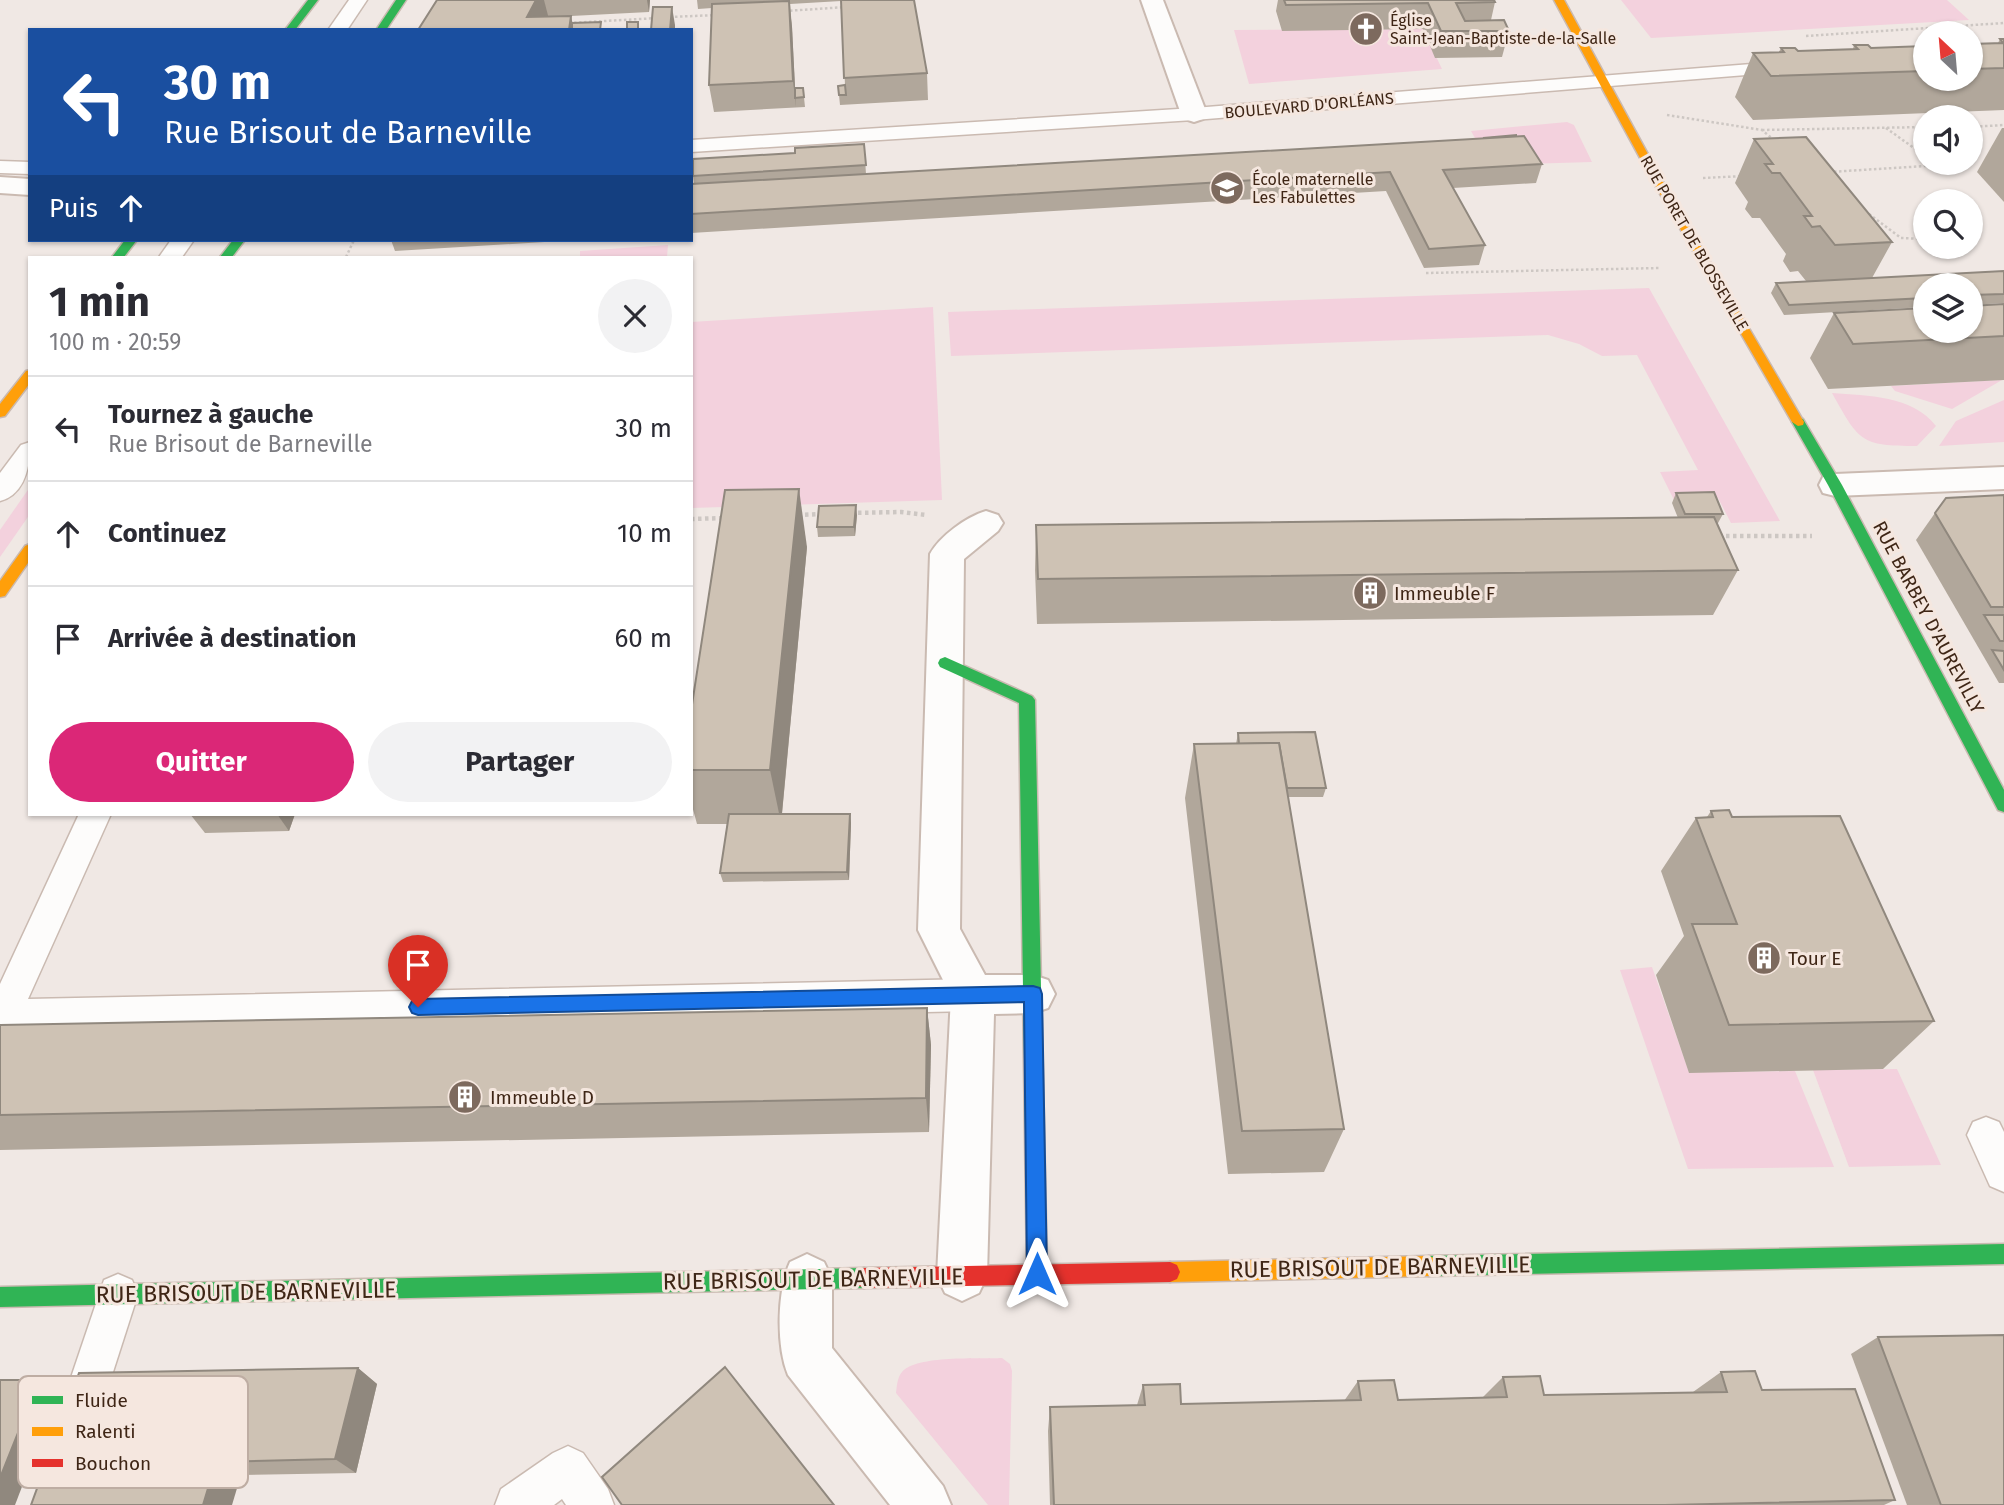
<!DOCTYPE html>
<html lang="fr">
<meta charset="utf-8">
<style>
body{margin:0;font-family:"Fira Sans",sans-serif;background:#f2f2f3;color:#2b2b33;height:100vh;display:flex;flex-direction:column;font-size:26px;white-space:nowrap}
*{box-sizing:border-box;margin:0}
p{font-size:23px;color:#7c7c81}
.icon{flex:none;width:38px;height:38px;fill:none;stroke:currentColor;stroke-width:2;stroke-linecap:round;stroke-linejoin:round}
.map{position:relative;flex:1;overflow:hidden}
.side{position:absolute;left:28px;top:256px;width:665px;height:560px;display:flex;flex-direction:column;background:#fff;border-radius:0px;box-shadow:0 2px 5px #0004}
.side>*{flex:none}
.guide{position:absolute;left:28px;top:28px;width:665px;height:214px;border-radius:0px;box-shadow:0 2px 5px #0004;background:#1a4fa0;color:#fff;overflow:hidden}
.needle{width:46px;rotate:334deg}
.fabs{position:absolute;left:1913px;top:21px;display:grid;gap:14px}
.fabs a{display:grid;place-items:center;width:70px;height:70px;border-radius:50%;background:#fff;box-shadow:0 2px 5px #0004;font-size:35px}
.pin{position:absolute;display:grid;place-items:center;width:60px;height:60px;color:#fff;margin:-72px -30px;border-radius:50% 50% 50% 0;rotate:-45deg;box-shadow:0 0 7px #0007}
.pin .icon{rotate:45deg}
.me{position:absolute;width:77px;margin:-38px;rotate:0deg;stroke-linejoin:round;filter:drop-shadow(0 0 5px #0008)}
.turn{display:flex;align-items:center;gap:24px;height:147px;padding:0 21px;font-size:32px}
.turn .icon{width:91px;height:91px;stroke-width:2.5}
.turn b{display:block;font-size:49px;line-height:60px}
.then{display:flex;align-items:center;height:66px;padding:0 21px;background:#0003;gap:14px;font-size:26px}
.round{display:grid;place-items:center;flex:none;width:74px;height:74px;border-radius:37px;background:#f2f2f3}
.overview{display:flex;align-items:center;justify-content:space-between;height:119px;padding:0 21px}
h1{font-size:42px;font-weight:700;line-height:52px}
.action{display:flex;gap:14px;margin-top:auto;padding:14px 21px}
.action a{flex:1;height:80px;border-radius:42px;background:#db2777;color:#fff;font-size:28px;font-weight:700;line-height:80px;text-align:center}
.action a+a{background:#f2f2f3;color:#2b2b33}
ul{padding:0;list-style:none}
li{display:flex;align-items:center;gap:21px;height:105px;padding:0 21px;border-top:2px solid #e1e1e2}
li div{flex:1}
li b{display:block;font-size:26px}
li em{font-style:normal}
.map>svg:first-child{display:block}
</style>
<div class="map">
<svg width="2004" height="1505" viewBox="0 0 2004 1505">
<rect width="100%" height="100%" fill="#f0e8e4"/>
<g fill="#f3d1dd">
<path d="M1621,0h326l22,20 -318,18z"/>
<path d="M1423,29l19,40 -193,15 -15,-54z"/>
<path d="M1567,122l7,3 18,37 -67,2 -45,-17 -9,-16z"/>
<path d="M668,245l-1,12h-87v-6z"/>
<path d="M1649,288l131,233 -49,2 -13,-25 -44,2 -14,-28 38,-2 -61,-115 -35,1 -23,-12 -31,-9 -597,21 -3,-44z"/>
<path d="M933,307l9,193 -251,8v-186z"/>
<path d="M2002,380l-50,29 -57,-18 -4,-5z"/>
<path d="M1832,393c36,3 80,2 104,33l-19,20c-57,0 -58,-5 -85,-53z"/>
<path d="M2004,400v42l-65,4 17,-25z"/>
<path d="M30,487v27l-30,43v-27z"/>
<path d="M1652,967l37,105 106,-1 39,96 -146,2 -68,-199z"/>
<path d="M1897,1069l44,96 -92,2 -36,-97z"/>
<path d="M1002,1358l8,6 2,7 -3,134h-21l-92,-112c1,-7 1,-15 6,-21 14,-17 78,-13 100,-14z"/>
</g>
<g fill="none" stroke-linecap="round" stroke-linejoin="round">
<g stroke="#cabab1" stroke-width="3">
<g id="lane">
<path d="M349,0h18l-20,30h-19z"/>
<path d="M1788,61l7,2 3,4 -3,4 -601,49 -503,32v-12l503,-32z"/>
<path d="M0,161l30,1v12l-30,-1z"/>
<path d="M171,240h23l-12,17h-23z"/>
<path d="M30,442c0,23 -4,52 -30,59v-28l21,-28z"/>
<path d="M79,814h32l-83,185 945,-20 13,5 5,11 -5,11 -13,5 -970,21 -3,-1v-47z"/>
<path d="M1986,1117l13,5 5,10v60l-14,-6 -23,-51 6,-13z"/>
<path d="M118,1274l14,6 6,14 -43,134 -15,6 -15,-6 -6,-15 45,-133z"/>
<path d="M568,1446l15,7 25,36 6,16h-48l-4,-6 -8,6h-59l6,-16 52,-36z"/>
</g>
</g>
<g stroke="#cabab1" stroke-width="4">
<g id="street">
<path d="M1141,0h22l44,114 -4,5 -9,3 -9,-3 -4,-5z"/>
<path d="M0,177l30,2v16l-30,-2z"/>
<path d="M2004,467v22l-169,7 -12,-3 -4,-8 4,-8 12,-3z"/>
<path d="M986,511l12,4 5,8 -5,8 -34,28 -4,370 25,46h48l15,5 7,14 -7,14 -15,5 -39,1 -7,262 -8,17 -17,8 -17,-8 -8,-17 14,-280 -33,-66 12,-376c10,-18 36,-37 56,-43z"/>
<path d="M807,1254l17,8 8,17v69l111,138 8,19h-61l-102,-130c-12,-29 -11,-84 2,-113z"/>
</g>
</g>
<g stroke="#cabab1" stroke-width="3">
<g id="fast">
<path d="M308,0h10l-23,30h-10z"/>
<path d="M396,0h10l-20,30h-10z"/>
<path d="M125,240h12l-13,17h-12z"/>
<path d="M233,240h12l-13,17h-12z"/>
<path d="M1798,418l5,1 39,66 162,305v22l-6,-2 -170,-325 -36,-63z"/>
<path d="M945,657l87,39 3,4 12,574 -3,7 -7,3 -7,-3 -3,-7 -8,-571 -79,-36 -2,-4 2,-4z"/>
<path d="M2004,1244v20l-575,12 -7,-3 -3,-7 3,-7 7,-3z"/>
<path d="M864,1268l7,3 3,7 -3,7 -7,3 -864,19v-20z"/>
</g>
</g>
<g stroke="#cabab1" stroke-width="3">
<g id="slow">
<path d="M1554,0h10l98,180 142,242 -1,3 -5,1 -6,-4 -140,-242z"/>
<path d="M30,370v13l-25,33 -5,1v-13l26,-33z"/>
<path d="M30,544v16l-25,36 -5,1v-16l25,-35z"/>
<path d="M1429,1256l7,3 3,7 -3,7 -7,3 -259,6 -7,-3 -3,-7 3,-7 7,-3z"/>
</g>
</g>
<g stroke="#cabab1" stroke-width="3">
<path id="jam" d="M1170,1262l7,3 3,7 -3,7 -7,3 -306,6 -7,-3 -3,-7 3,-7 7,-3z"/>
</g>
<g stroke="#cdc7c3" stroke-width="2.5" stroke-dasharray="2.5 2.5" stroke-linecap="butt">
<path d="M785,11l62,-4"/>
<path d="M670,17l47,-2"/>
<path d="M569,23l89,-5"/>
<path d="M1806,36l198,-13"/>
<path d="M1667,115l95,15 13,11"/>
<path d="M1970,127l34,-2"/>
<path d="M1886,128l39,28"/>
<path d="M1762,130l163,-3"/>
<path d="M1829,172l113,-7 -4,-2"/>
<path d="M1703,178l40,-2"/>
<path d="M1865,211l36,27 24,1"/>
<path d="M346,257l8,-17"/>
<path d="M1426,273l234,-5"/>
</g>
<g stroke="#cdc7c3" stroke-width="4.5" stroke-dasharray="3.5 3.5" stroke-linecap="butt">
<path d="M851,513l50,-1 25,3"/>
<path d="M798,515l23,-1"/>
<path d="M691,519l36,-1"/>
<path d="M1719,536h93"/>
</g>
<use href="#lane" fill="#fdfcfb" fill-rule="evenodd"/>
<use href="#street" fill="#fdfcfb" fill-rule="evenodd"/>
<use href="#fast" fill="#30b455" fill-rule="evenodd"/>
<use href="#slow" fill="#ff9f0a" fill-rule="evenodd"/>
<use href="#jam" fill="#e5322d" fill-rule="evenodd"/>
</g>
<g fill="#b1a79b">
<path d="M437,0h213l-1,12 -78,4 1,7z"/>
<path d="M697,0h217l13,73 1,27 -88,5 -1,-10 6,-10 -4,-84 -51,3 2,23 3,61h8l2,19 -91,5 -5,-27 3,-77 -14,1z"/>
<path d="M1278,0h216l1,2 -4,18 18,11 -7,26 -67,1 -12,-29 -141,2 -6,-20z"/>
<path d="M2000,39h4v71l-251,10 -18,-23 18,-44 26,-1 2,-4 17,3 55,-2 1,-4 17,3 54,-2v33h45v-35l28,-1z"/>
<path d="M2002,128h2v74l-27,-30z"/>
<path d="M1754,139l138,103 -20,36 132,-7v32l-34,2v-20h-45v22l-141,8 -13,-22 5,-10 30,-2 -8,-10 -8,1 -7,-11 3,-7 -26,-36h-8l-7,-9 3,-7 -13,-19z"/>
<path d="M864,144l2,30 676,-10 -6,19 -83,5 32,57 -6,20 -55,3 -38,-77 -695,42v-49h3l-1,-8 102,-23z"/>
<path d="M391,240h186l-182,11z"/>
<path d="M2004,304v76l-176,9 -18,-31 24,-45z"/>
<path d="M1676,493l47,21 -5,9h-2l22,47 -25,45 -676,9 -2,-54 1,-45 642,-7 -6,-15z"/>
<path d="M2004,495v188h-5l-83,-143 19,-27z"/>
<path d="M857,515l-2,21 -37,1 -1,-10z"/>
<path d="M807,547l-25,267h68l1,9 -2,57 -126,2 -3,-9 7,-49h-30l-6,-22v-91z"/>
<path d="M1238,733l88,55 -3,9h-35l56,332 -20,43 -96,2 -43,-376 9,-54h42z"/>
<path d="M1711,811l21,6 202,204 -51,48 -194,4 -33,-98 28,-39 -23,-65 35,-53 11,-1z"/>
<path d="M190,814h105l-6,17 -84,2z"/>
<path d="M927,1008l4,37 -2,87 -929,18v-125z"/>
<path d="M1878,1337l126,168h-97l-56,-151z"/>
<path d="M358,1368l19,16 -21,89 -115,2 -210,30z"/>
<path d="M1721,1372l41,18 133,110 -11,5h-834l-2,-74 2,-24 87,-2 6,-20 38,19 163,-3 14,-20 40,19 85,-3 20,-20 41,18 149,-3z"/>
</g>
<g fill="#90887e">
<path d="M536,0h8l7,27 -24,-10z"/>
<path d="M647,0h3l-1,12z"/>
<path d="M789,1l3,26 4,80 -3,-26z"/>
<path d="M672,7l3,18v5h-5z"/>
<path d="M571,16l3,14h-5z"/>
<path d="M799,489l8,58 -26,276 -11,-53z"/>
<path d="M856,505l1,10 -2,21 -1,-9z"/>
<path d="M277,814h18l-6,17z"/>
<path d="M850,814l1,9 -2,57 -2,-8z"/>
<path d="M927,1008l4,37 -2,87 -3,-34z"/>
<path d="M358,1368l19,16 -21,89 -21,-14z"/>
<path d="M39,1380l20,10 -44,115h-15v-27z"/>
<path d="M216,1462l25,13 -9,30h-29z"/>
</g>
<g fill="#cec2b4" stroke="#90887e" stroke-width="2">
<path d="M437,0h99l-9,17 44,-1 -2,14h-151z"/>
<path d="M841,0h73l13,73 -83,5z"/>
<path d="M1284,0h210l1,2 -39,1 9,18 39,-1 5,11h-68l-13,-28 -142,2z"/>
<path d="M789,1l4,80 -84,4 3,-81z"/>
<path d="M653,7h19l-2,23h-19z"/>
<path d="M601,22l-1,8h-28v-7z"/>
<rect x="627" y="22" width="11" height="8"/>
<path d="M2000,39h4v29l-34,1v-25l33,-1z"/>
<path d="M1854,45h14l3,3 54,-2v25l-154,5 -18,-23 31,-1 -3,-4h14l3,3 60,-2z"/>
<path d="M845,85l1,10h-7l-1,-9z"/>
<path d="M795,88h8l1,9 -9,1z"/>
<path d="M1516,135v1l-33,2z"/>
<path d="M1524,136l18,28 -99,6 42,75 -56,4 -39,-77 -699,42v-30z"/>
<path d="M1806,137l86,105 -57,3 -15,-19 -8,1 -8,-11h8l-32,-43h-8l-7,-9h8l-19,-25z"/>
<path d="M864,144l2,21 -173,11v-17l102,-6v-5z"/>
<path d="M2004,271v23l-34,1v-10h-45v13l-136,7 -13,-22z"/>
<path d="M2004,304v32l-151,8 -19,-31 91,-5v23h45v-25z"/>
<path d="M799,489l-29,281h-79v-59l34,-221z"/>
<path d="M1714,492l9,22h-38l-9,-21z"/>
<path d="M2004,495v112h-13l-56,-94 11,-15z"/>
<path d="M856,505l-2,22h-37l2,-21z"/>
<path d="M1714,517l24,53 -700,9 -2,-54z"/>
<path d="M1984,615h20v26h-4z"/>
<path d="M1992,650l12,1v19z"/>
<path d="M1315,732l11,56h-39l-8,-45 -40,1 -1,-11z"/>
<path d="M1279,743l65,386 -102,2 -48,-387z"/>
<path d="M1729,810l3,7 108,-1 94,205 -205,4 -37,-101h45l-41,-106 17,-1 -2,-6z"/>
<path d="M729,814h121l-3,58 -127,1z"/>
<path d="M927,1008l-1,90 -926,17v-90z"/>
<path d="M2004,1335v170h-63l-63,-168z"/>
<path d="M725,1367l109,138h-212l-20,-28z"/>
<path d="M358,1368l-23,91 -119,3 -13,43h-172l48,-132z"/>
<path d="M1755,1371l7,19 93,-1 40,111 -230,5h-611l-4,-98 95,-2 -2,-20 37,-1 1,20 180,-4 -3,-19 36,-1 4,20 109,-3 -4,-20 37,-1 4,19 183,-3 -6,-20z"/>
<path d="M0,1380h39l-39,98z"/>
</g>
<path fill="#1a73e8" stroke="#114b97" stroke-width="2" d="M1033,986l7,2 2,6 5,280 -3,7 -7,3 -8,-3 -2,-7 -3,-272 -606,13 -6,-2 -3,-6 3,-6 6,-2z"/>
<defs>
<g id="church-disc" transform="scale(1.75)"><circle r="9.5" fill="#7d6a5e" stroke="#f5e7df"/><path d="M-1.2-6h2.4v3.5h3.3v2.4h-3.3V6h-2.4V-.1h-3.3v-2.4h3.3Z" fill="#fff"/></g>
<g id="school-disc" transform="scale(1.75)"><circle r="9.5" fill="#7d6a5e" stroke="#f5e7df"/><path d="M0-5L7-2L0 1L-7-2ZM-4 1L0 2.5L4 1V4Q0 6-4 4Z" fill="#fff"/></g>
<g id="building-disc" transform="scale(1.75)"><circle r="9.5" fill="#7d6a5e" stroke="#f5e7df"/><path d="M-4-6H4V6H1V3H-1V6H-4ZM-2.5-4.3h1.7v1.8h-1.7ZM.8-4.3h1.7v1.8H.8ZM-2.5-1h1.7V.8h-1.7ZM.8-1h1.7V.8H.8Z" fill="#fff"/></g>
</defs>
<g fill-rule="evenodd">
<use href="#church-disc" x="1366" y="29"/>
<use href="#school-disc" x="1227" y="188"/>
<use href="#building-disc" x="1370" y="593"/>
<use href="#building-disc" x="1764" y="958"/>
<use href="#building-disc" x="465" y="1097"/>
</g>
<g text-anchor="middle" stroke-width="6" stroke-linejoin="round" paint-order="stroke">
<g font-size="16" fill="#3f2616" stroke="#f5e7df" text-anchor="start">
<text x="1390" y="26">Église<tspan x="1390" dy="18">Saint-Jean-Baptiste-de-la-Salle</tspan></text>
<text x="1252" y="185">École maternelle<tspan x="1252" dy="18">Les Fabulettes</tspan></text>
</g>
<g font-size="16" fill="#3f2616" stroke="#f5e7df">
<text transform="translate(1309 105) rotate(-5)" y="6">BOULEVARD D'ORLÉANS</text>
<text transform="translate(1695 243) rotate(60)" y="6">RUE PORET DE BLOSSEVILLE</text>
</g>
<g font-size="19" fill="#3f2616" stroke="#f5e7df" text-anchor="start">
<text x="1394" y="600">Immeuble F</text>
<text x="1788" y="965">Tour E</text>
<text x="490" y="1104">Immeuble D</text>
</g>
<g font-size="19" fill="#3f2616" stroke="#f5e7df">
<text transform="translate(1929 617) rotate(62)" y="7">RUE BARBEY D'AUREVILLY</text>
</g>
<g font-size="23" fill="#3f2616" stroke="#f5e7df">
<text transform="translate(1380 1267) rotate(-1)" y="8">RUE BRISOUT DE BARNEVILLE</text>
<text transform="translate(813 1279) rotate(-1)" y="8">RUE BRISOUT DE BARNEVILLE</text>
<text transform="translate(246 1292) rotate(-1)" y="8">RUE BRISOUT DE BARNEVILLE</text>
</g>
</g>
<rect x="18" y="1376" width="230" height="112" rx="10" fill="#f5e7df" stroke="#beada3" stroke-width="2"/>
<rect x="32" y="1396" width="31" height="8" fill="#30b455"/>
<rect x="32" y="1427" width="31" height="9" fill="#ff9f0a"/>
<rect x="32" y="1459" width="31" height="8" fill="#e5322d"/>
<g font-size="19" fill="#3f2616">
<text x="75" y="1407">Fluide</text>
<text x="75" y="1438">Ralenti</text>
<text x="75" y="1470">Bouchon</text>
</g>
</svg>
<div class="fabs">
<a><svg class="needle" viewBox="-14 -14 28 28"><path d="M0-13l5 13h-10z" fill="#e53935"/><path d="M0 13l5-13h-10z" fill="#7c7c81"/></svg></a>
<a><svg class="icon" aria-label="sound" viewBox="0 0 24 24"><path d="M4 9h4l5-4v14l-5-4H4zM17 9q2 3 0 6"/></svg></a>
<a><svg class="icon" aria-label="search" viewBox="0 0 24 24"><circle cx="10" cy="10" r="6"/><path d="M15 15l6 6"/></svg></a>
<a><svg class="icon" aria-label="layers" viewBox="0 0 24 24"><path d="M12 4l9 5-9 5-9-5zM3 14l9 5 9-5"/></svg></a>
</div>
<div class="pin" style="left:418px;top:1007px;background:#d93025"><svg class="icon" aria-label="arrive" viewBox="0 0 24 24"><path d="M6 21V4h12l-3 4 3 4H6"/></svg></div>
<svg class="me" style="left:1037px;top:1274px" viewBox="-20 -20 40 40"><path d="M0-17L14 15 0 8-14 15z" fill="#1a73e8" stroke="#fff" stroke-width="4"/></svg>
<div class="guide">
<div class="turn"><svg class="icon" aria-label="left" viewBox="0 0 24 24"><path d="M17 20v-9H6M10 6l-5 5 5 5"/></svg><div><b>30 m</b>Rue Brisout de Barneville</div></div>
<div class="then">Puis<svg class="icon" aria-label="ahead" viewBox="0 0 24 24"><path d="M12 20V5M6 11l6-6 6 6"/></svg></div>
</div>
<section class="side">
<div class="overview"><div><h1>1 min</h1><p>100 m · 20:59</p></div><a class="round"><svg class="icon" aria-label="close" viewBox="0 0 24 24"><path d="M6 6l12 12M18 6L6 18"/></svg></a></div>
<ul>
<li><svg class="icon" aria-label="left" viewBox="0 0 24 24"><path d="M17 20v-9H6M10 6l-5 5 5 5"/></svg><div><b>Tournez à gauche</b><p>Rue Brisout de Barneville</p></div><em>30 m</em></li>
<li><svg class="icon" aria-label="ahead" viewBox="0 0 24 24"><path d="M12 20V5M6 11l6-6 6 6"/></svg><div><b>Continuez</b></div><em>10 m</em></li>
<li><svg class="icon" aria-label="arrive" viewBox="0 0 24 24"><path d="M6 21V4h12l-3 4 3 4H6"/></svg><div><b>Arrivée à destination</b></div><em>60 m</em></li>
</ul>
<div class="action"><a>Quitter</a><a>Partager</a></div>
</section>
</div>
